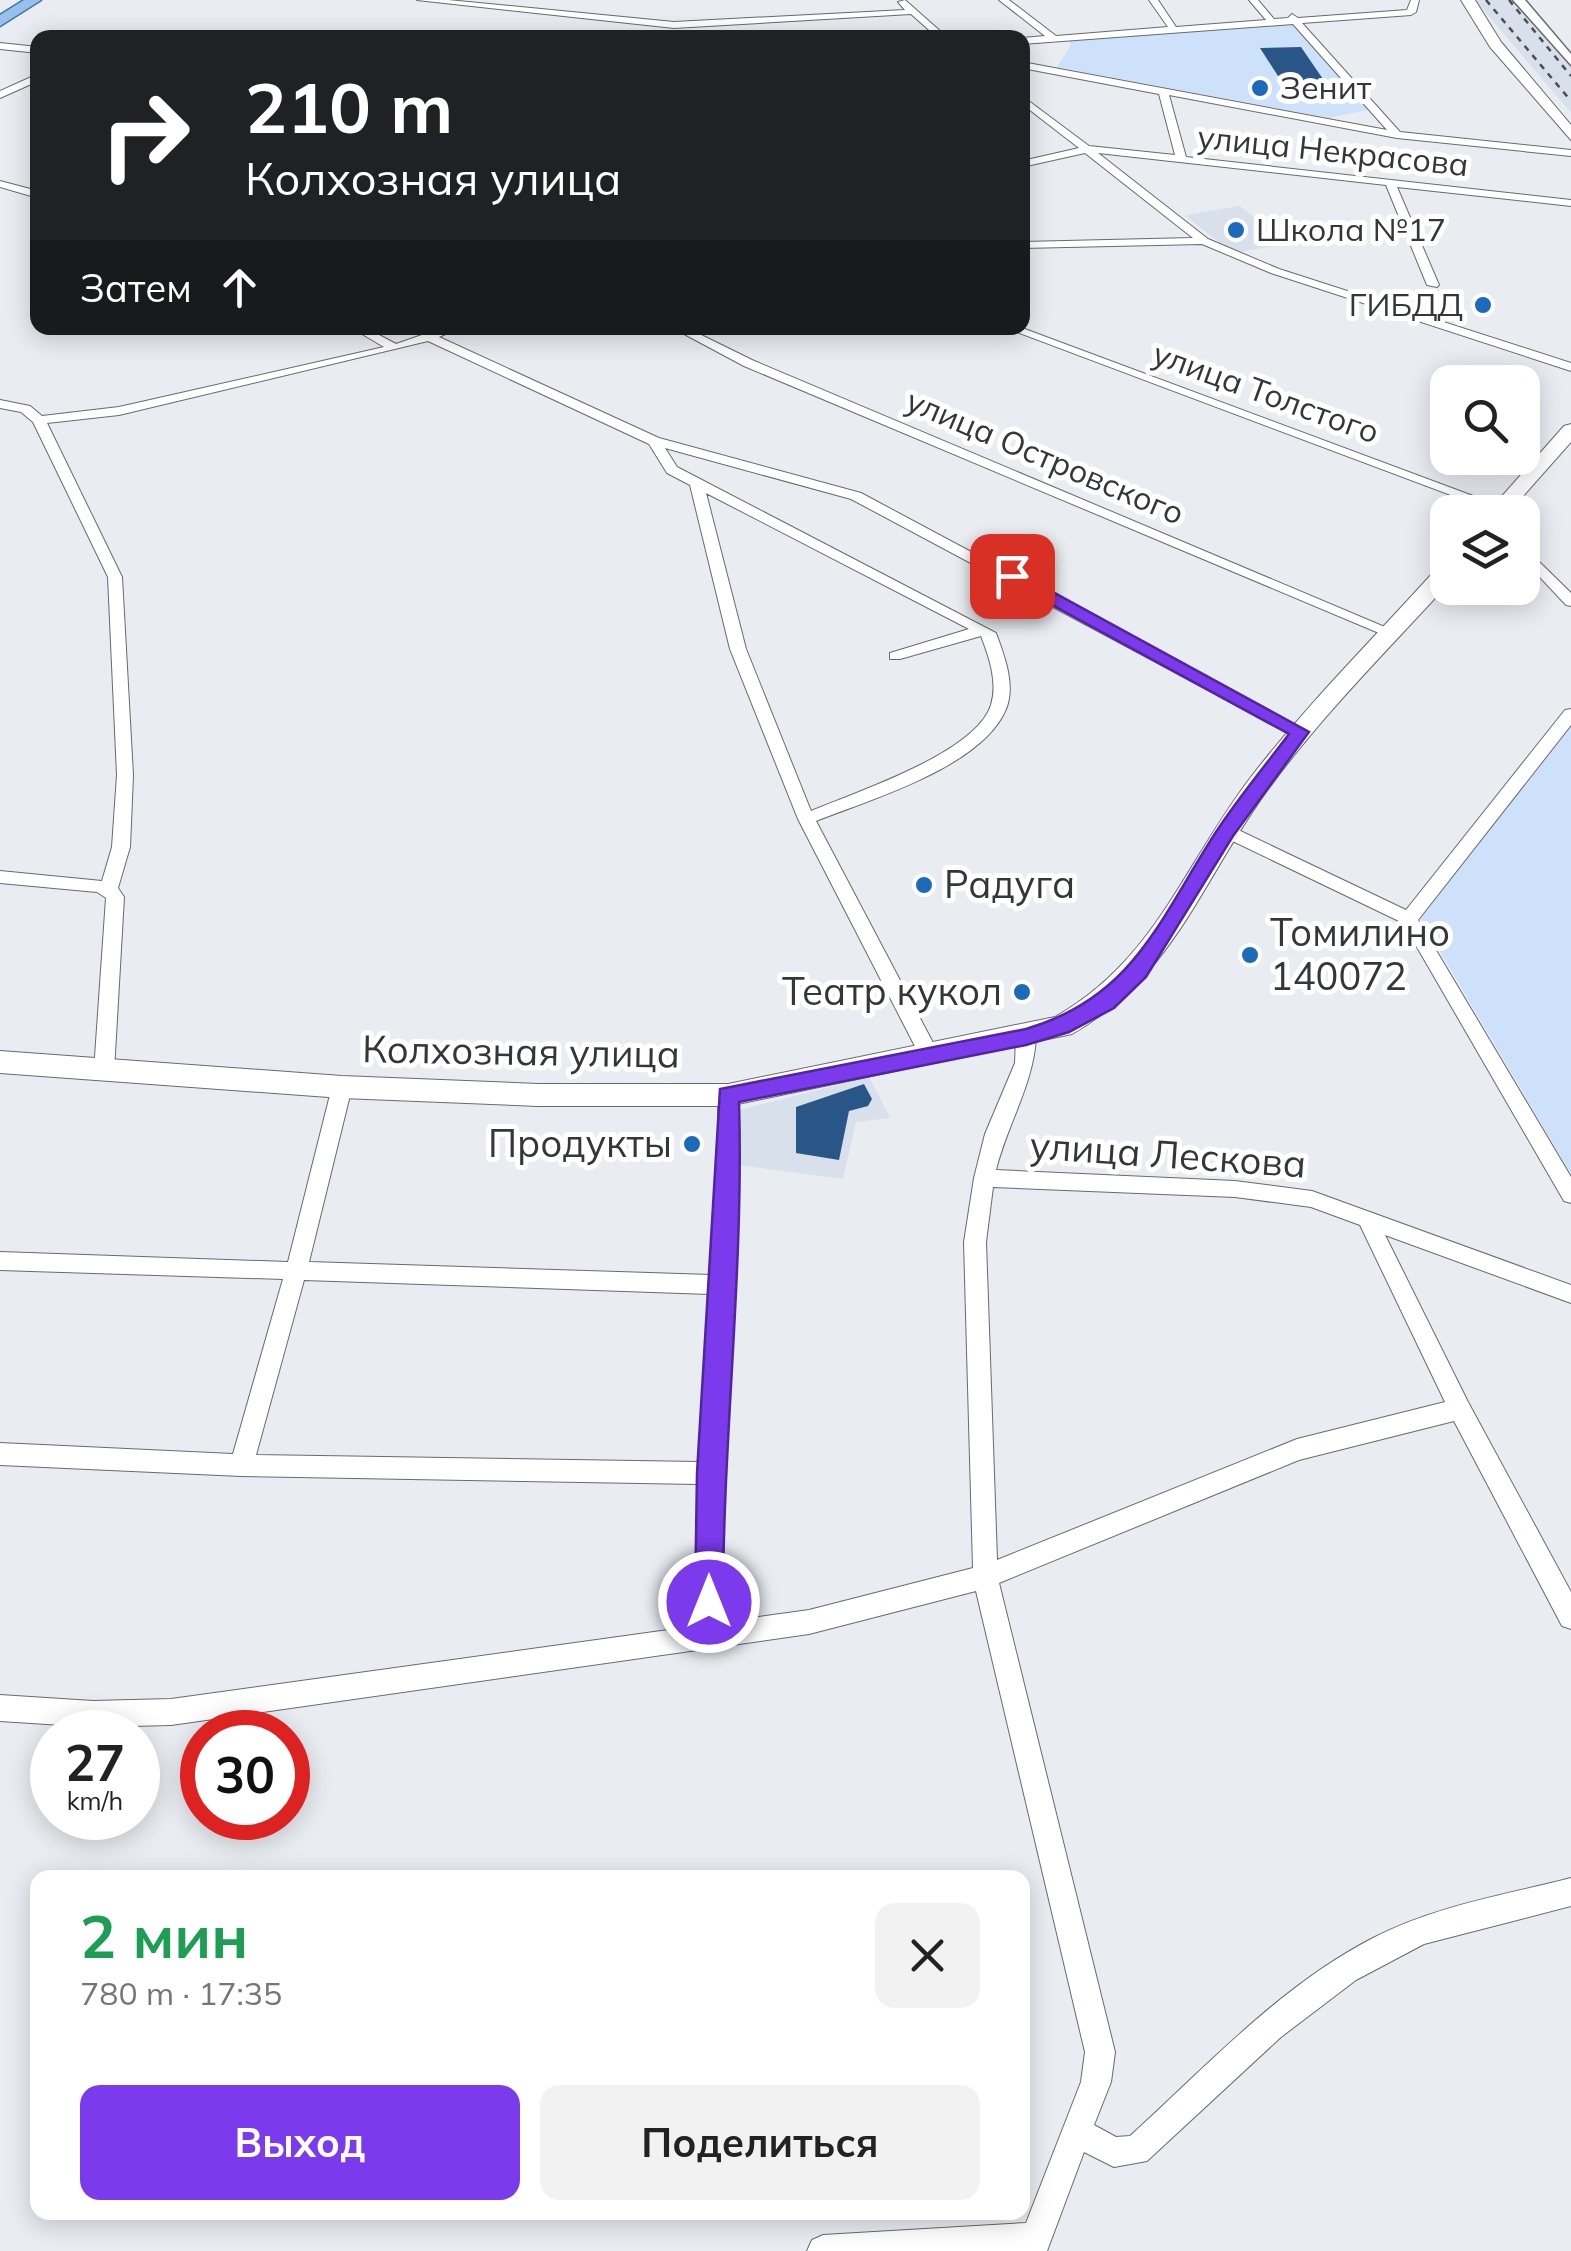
<!DOCTYPE html>
<html lang="ru">
<meta charset="utf-8">
<style>
body{margin:0;font-family:Mulish,sans-serif;background:#f2f2f2;color:#222;height:100vh;display:flex;flex-direction:column;font-size:38px;white-space:nowrap}
*{box-sizing:border-box;margin:0}
p{font-size:32px;color:#767676}
.icon{flex:none;width:55px;height:55px;fill:none;stroke:currentColor;stroke-width:2;stroke-linecap:round;stroke-linejoin:round}
.map{position:relative;flex:1;overflow:hidden}
.sheet{position:absolute;left:30px;top:1870px;width:1000px;height:350px;display:flex;flex-direction:column;background:#fff;border-radius:20px;box-shadow:0 5px 25px #0003}
.sheet>*{flex:none}
.top-card{position:absolute;left:30px;top:30px;width:1000px;height:305px;border-radius:20px;box-shadow:0 5px 25px #0003;background:#202124;color:#fff;overflow:hidden}
.fabs{position:absolute;left:1430px;top:365px;display:grid;gap:20px}
.fabs a{display:grid;place-items:center;width:110px;height:110px;border-radius:20px;background:#fff;box-shadow:0 5px 25px #0003;font-size:50px}
.speed{position:absolute;left:30px;top:1710px;display:flex;gap:20px;font-size:50px;font-weight:700;text-align:center}
.speed>*{display:grid;place-content:center;width:130px;height:130px;border-radius:50%;background:#fff;box-shadow:0 5px 25px #0003;line-height:1}
.speed small{font-size:25px;font-weight:400}
.speed .limit{border:15px solid #d22;background:#fff;color:#111}
.pin{position:absolute;display:grid;place-items:center;width:85px;height:85px;color:#fff;margin:-42px;border-radius:20px;box-shadow:0 5px 15px #0006}
.me{position:absolute;width:110px;margin:-55px;rotate:0deg;stroke-linejoin:round;filter:drop-shadow(0 0 8px #0008)}
.turn{display:flex;align-items:center;gap:35px;height:210px;padding:0 50px;font-size:45px}
.turn .icon{width:130px;height:130px;stroke-width:2.5}
.turn b{display:block;font-size:70px;line-height:85px}
.then{display:flex;align-items:center;height:95px;padding:0 50px;background:#0003;gap:20px;font-size:38px}
.round{display:grid;place-items:center;flex:none;width:105px;height:105px;border-radius:20px;background:#f2f2f2}
.summary{display:flex;align-items:center;justify-content:space-between;height:170px;padding:0 50px}
h1{font-size:60px;font-weight:700;line-height:75px;color:#1e9e55}
.primary-button{display:flex;gap:20px;margin-top:auto;padding:20px 50px}
.primary-button a{flex:1;height:115px;border-radius:20px;background:#7c3aed;color:#fff;font-size:40px;font-weight:700;line-height:115px;text-align:center}
.primary-button a+a{background:#f2f2f2;color:#222}
.map>svg:first-child{display:block}
</style>
<div class="map">
<svg width="1571" height="2251" viewBox="0 0 1571 2251">
<rect width="100%" height="100%" fill="#e9edf2"/>
<g fill="#d7e0eb">
<path d="M1475,0h43l53,66v47z"/>
<path d="M1240,206l47,38 -55,9 -47,-38z"/>
<path d="M869,1077l21,41 -34,4 -13,57 -106,-14 2,-55z"/>
</g>
<g fill="#cde1fa">
<path d="M1290,21l78,89 -39,8 -272,-51 13,-20 1,-9z"/>
<path d="M1571,718v456l-152,-258z"/>
</g>
<g fill="#2a5687">
<path d="M1301,47l24,35h-11l3,5h-32l-25,-39z"/>
<path d="M864,1084l8,15 -4,7 -19,5 -10,49 -43,-7v-46z"/>
</g>
<g fill="none" stroke-linecap="round" stroke-linejoin="round">
<g stroke="#676a6f" stroke-width="2">
<g id="minor">
<path d="M417,0h31l226,22 231,-12 -7,-8 7,-2 43,38h-10l-27,-24 -237,14z"/>
<path d="M999,0h10l47,36 112,-9 -19,-27h9l18,27 90,-7 -17,-20h9l16,19 14,-1 4,-4 6,4 109,-8 4,-10h8l-3,12 -5,3 -109,8 98,109 171,18v6l-174,-18 -228,-43 17,62 385,43v6l-174,-19 42,98 -2,2 -10,-2 -41,-100 -288,-32 110,86 71,30 292,94v8l-300,-98 -69,-29 -180,4v-6l171,-4 -108,-85 -63,14v-6l57,-13 -57,-44v-8l67,50 86,9 -16,-61 -137,-26v-6l365,68 -94,-106 -271,20v-6l23,-2z"/>
<path d="M0,43l38,4v6l-38,-4z"/>
<path d="M38,74v7l-38,17v-7z"/>
<path d="M0,181l38,10v7l-38,-11z"/>
<path d="M352,328h14l30,16 46,-16h16l-19,9 220,101 202,55 447,239 -2,4h-12l-443,-237 -186,-51 12,19 319,166c8,22 20,52 10,76 -24,58 -135,90 -190,112l124,235 -10,7 -10,-7 -122,-237 -68,-170 -40,-164 -23,-12 -18,-29 -221,-103 -309,74 -72,8 75,154 11,198 -3,72 -12,41 6,9 -10,174 -10,7 -7,-2 -3,-5 12,-173 -9,-6 -97,-9v-12l102,10 10,-34 5,-72 -9,-198 -75,-155 -12,-10 -21,-4v-8l30,6 12,10 77,-9 265,-60zM706,493l263,136 -79,24v6h10l81,-23c8,21 17,46 10,69 -15,48 -135,87 -180,106l-65,-162z"/>
<path d="M673,328h14l65,32 647,273 -8,5 -5,-2 -642,-270z"/>
<path d="M1006,328h16l486,181 -12,3z"/>
<path d="M1522,545l49,48v13l-5,-1 -44,-47z"/>
<path d="M1571,709v16l-153,195 153,257v26l-7,-2 -161,-278 -183,-88 -3,-4 9,-6 6,2 174,83 159,-200z"/>
<path d="M1026,1030l10,7c-2,46 -29,88 -40,133l239,11 77,10 259,94v18l-186,-68 83,167 103,190v37l-9,-3 -108,-205 -155,39 -300,123 116,469 -4,30 -17,43 22,12 14,-1c76,-69 150,-150 243,-198 62,-32 132,-43 198,-60v28l-147,38 -68,36 -75,57 -134,124 -33,6 -30,-15 -37,99h-240l5,-11 11,-5 203,-12 55,-141 4,-30 -109,-461 -167,43 -638,91 -78,2 -93,-6v-26l93,6 78,-2 526,-73 1,-142 -457,-8 -241,-11v-22l233,11 50,-175 -283,-9v-18l288,10 44,-175 10,-8 10,8 -43,175 402,13 8,-111 -1,-69 3,-5h14l3,5 1,69 -17,309v149l87,-12 164,-42 -9,-326 10,-64 11,-44 30,-71 1,-26zM993,1187l242,10 76,10 49,18 85,177 -148,37 -300,121 -11,-318zM304,1280l406,14 -11,168 -443,-7z"/>
</g>
</g>
<g stroke="#676a6f" stroke-width="3">
<path id="tertiary" d="M1513,0h12l46,54v11z"/>
</g>
<g stroke="#676a6f" stroke-width="2">
<g id="secondary">
<path d="M1461,0h14l26,42 70,83v15l-81,-93z"/>
<path d="M1571,424v18l-62,70h-21l76,-86z"/>
<path d="M1448,564v20c-62,68 -128,133 -182,208 -65,90 -92,183 -194,242l-344,72h-190l-196,-8 -342,-25v-22l342,25 196,8h190l327,-67c101,-57 129,-153 196,-240 58,-75 126,-142 189,-212z"/>
</g>
</g>
<g stroke="#4874a5" stroke-width="3">
<path id="primary" d="M24,0h17l-41,26v-11z"/>
</g>
<use href="#minor" fill="#fff" fill-rule="evenodd"/>
<use href="#tertiary" fill="#fff" fill-rule="evenodd"/>
<use href="#secondary" fill="#fff" fill-rule="evenodd"/>
<use href="#primary" fill="#98c0ec" fill-rule="evenodd"/>
<g stroke="#4c4e50" stroke-width="2.5" stroke-dasharray="6 6" stroke-linecap="butt">
<path d="M1486,0l85,101"/>
<path d="M1509,0l62,76"/>
</g>
</g>
<path fill="#7c3aed" stroke="#51269a" stroke-width="2.5" d="M1006,573h12l291,159 -76,104 -87,141 -32,31 -45,24 -43,13 -287,57c5,166 -16,334 -16,500l-4,10 -10,4 -10,-4 -4,-10 2,-129 23,-384 306,-60c108,-32 133,-109 190,-197 22,-34 49,-66 73,-98l-283,-154z"/>
<g fill="#1b6bba" stroke="#fff" stroke-width="4">
<circle cx="1260" cy="88" r="10"/>
<circle cx="1236" cy="230" r="10"/>
<circle cx="1483" cy="305" r="10"/>
<circle cx="924" cy="885" r="10"/>
<circle cx="1250" cy="955" r="10"/>
<circle cx="1022" cy="992" r="10"/>
<circle cx="692" cy="1144" r="10"/>
</g>
<g text-anchor="middle" stroke-width="10" stroke-linejoin="round" paint-order="stroke">
<g font-size="32" fill="#353638" stroke="#fff" text-anchor="start">
<text x="1280" y="99">Зенит</text>
<text x="1256" y="241">Школа №17</text>
<text x="1463" y="316" text-anchor="end">ГИБДД</text>
</g>
<g font-size="32" fill="#353638" stroke="#fff">
<text transform="translate(1333 151) rotate(6)" y="11">улица Некрасова</text>
<text transform="translate(1266 393) rotate(20)" y="11">улица Толстого</text>
<text transform="translate(1045 457) rotate(23)" y="11">улица Островского</text>
</g>
<g font-size="38" fill="#353638" stroke="#fff" text-anchor="start">
<text x="944" y="898">Радуга</text>
<text x="1270" y="946">Томилино<tspan x="1270" dy="44">140072</tspan></text>
<text x="1002" y="1005" text-anchor="end">Театр кукол</text>
<text x="672" y="1157" text-anchor="end">Продукты</text>
</g>
<g font-size="38" fill="#353638" stroke="#fff">
<text transform="translate(521 1052) rotate(1)" y="13">Колхозная улица</text>
<text transform="translate(1168 1155) rotate(4)" y="13">улица Лескова</text>
</g>
</g>
</svg>
<div class="fabs">
<a><svg class="icon" aria-label="search" viewBox="0 0 24 24"><circle cx="10" cy="10" r="6"/><path d="M15 15l6 6"/></svg></a>
<a><svg class="icon" aria-label="layers" viewBox="0 0 24 24"><path d="M12 4l9 5-9 5-9-5zM3 14l9 5 9-5"/></svg></a>
</div>
<div class="speed"><div>27<small>km/h</small></div><div class="limit">30</div></div>
<div class="pin" style="left:1012px;top:576px;background:#d93025"><svg class="icon" aria-label="arrive" viewBox="0 0 24 24"><path d="M6 21V4h12l-3 4 3 4H6"/></svg></div>
<svg class="me" style="left:709px;top:1602px" viewBox="-20 -20 40 40"><circle r="17" fill="#7c3aed" stroke="#fff" stroke-width="3"/><path d="M0-11L8 9 0 5-8 9z" fill="#fff"/></svg>
<div class="top-card">
<div class="turn"><svg class="icon" aria-label="right" viewBox="0 0 24 24"><path d="M7 20v-9h11M14 6l5 5-5 5"/></svg><div><b>210 m</b>Колхозная улица</div></div>
<div class="then">Затем<svg class="icon" aria-label="ahead" viewBox="0 0 24 24"><path d="M12 20V5M6 11l6-6 6 6"/></svg></div>
</div>
<section class="sheet">
<div class="summary"><div><h1>2 мин</h1><p>780 m · 17:35</p></div><a class="round"><svg class="icon" aria-label="close" viewBox="0 0 24 24"><path d="M6 6l12 12M18 6L6 18"/></svg></a></div>
<div class="primary-button"><a>Выход</a><a>Поделиться</a></div>
</section>
</div>
